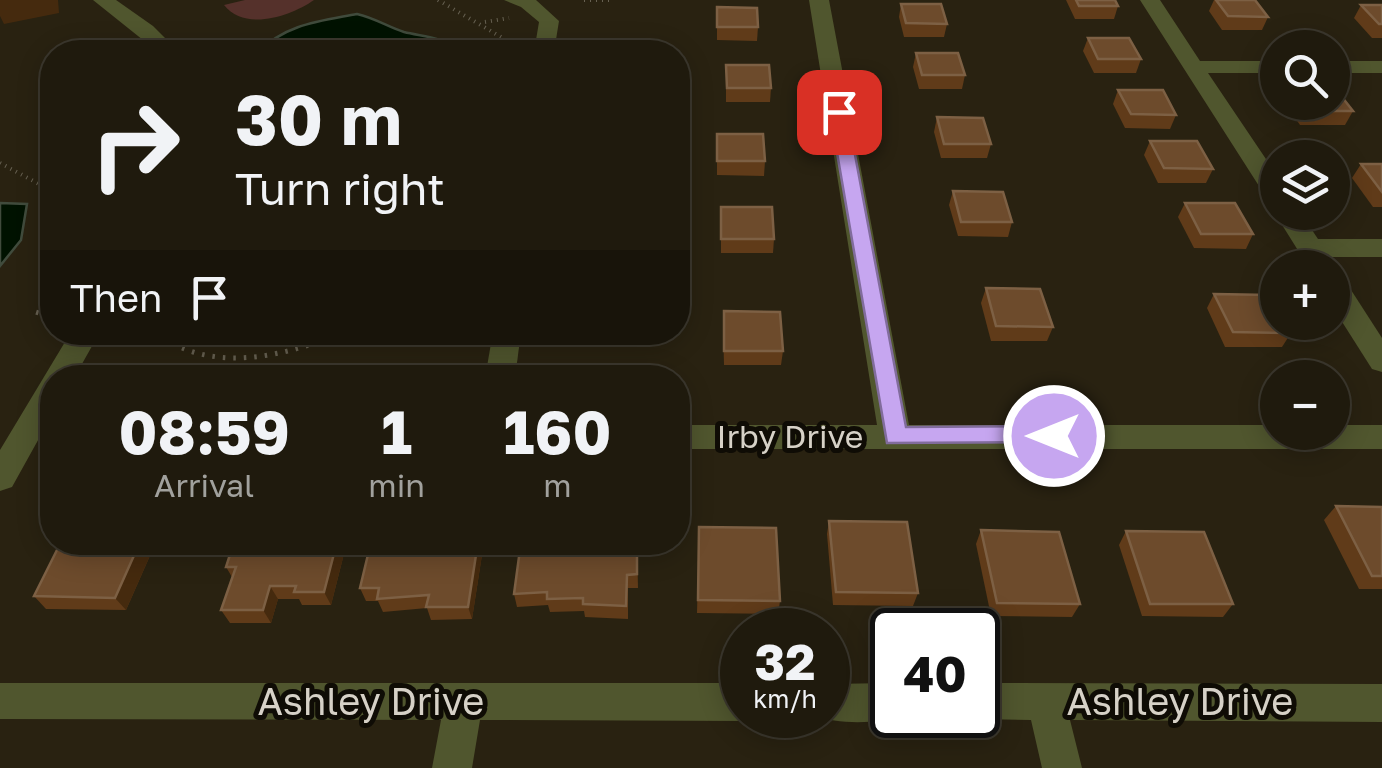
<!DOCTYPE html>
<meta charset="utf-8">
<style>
body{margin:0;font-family:"Golos Text",sans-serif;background:#272316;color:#f1f3f6;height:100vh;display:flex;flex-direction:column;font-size:38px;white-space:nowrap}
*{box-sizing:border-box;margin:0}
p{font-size:32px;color:#a1a19d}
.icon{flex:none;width:55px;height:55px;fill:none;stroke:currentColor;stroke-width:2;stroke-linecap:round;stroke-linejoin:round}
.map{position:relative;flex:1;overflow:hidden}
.panel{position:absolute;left:40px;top:365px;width:650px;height:190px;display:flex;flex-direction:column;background:#1f1a0d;border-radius:40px;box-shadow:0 5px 25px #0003,0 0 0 2px #3c382e}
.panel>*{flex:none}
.guide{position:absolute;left:40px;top:40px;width:650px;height:305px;border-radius:40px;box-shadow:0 5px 25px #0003,0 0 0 2px #3c382e;background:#1f1a0d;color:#f1f3f6;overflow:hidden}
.fabs{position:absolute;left:1260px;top:30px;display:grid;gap:20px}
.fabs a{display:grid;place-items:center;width:90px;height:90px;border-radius:50%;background:#1f1a0d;box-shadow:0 5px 25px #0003,0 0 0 2px #3c382e;font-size:50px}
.speed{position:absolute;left:720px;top:608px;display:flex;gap:20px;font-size:50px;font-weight:700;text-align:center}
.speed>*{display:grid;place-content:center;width:130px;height:130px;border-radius:50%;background:#1f1a0d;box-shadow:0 5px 25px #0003,0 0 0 2px #3c382e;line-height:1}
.speed small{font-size:25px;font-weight:400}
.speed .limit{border:5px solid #111;border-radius:15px;background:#fff;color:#111}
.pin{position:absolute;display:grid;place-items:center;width:85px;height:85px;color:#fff;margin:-42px;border-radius:20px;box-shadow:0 5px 15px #0006}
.me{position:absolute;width:110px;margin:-55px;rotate:270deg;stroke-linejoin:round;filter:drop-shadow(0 0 8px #0008)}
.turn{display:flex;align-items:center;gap:35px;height:210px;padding:0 30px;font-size:45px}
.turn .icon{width:130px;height:130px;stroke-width:2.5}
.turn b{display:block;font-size:70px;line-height:85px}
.then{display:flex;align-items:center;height:95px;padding:0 30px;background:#0003;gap:20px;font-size:38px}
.eta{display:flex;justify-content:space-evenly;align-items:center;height:170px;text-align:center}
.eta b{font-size:60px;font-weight:700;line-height:70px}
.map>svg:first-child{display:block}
</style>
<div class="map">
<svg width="1382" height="768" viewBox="0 0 1382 768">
<rect width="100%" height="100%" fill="#292211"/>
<path fill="#55312b" d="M245,0h69c-23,16 -69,32 -90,5z"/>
<g fill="#001200" stroke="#404b3c" stroke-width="2.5">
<path d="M357,14c18,4 31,13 47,18 20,5 39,4 54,20h-199c26,-28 62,-31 98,-38z"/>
<path d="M0,203l27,1 -6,36 -21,26z"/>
</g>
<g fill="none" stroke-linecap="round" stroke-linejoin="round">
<g stroke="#676152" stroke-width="4" stroke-dasharray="1 5" stroke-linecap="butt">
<path d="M438,0l63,37 -2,15"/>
<path d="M584,0h28"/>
<path d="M485,22l24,-4"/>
<path d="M0,163l52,28"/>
</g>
<g stroke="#676152" stroke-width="5" stroke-dasharray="2.5 8" stroke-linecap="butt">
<path d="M52,285l-16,27 16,5"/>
<path d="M155,332c55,43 129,25 189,0"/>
</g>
<g fill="#50562e" fill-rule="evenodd">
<path d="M93,0h23l37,26 26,26h-21z"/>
<path d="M504,0h32l23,21 -5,31h-20l5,-30 -18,-15z"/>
<path d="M809,0h20l80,425h369v7h54v-7h50v24h-704v-24h199z"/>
<path d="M1140,0h20l40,61h78v12h-70l70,104v28l-12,-8z"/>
<rect x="1332" y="61" width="50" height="12"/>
<path d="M1278,207v5h22l18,27h64v18h-53l5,8 -2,3h-23l-35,-56z"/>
<path d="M1332,274l10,2 40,62v34l-10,-3 -40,-63z"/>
<path d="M71,332h29l-26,46h-22v37l-40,72 -12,4v-41z"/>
<path d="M493,332h28l-6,46h-30z"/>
<path d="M0,683h742v32h14l-14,6 -262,-1 -8,48h-40l9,-48 -441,-1z"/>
<path d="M892,683v32h11c-23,9 -65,10 -89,0h14v-31z"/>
<path d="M978,683l404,1v38l-312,-2 12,48h-40l-11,-48 -53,-1 -11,-4h11z"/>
</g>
</g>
<g fill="#603b19">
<path d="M1066,0h49l3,6 -4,13h-39z"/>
<path d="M1214,0h41l13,17 -6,13h-40l-13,-19z"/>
<path d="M901,4l46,20 -3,13h-40l-5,-20z"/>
<path d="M1361,5h21v33h-10l-18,-20z"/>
<path d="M717,7l41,20 -1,14 -40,-1z"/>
<path d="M1088,38l53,21 -5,14h-42l-11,-22z"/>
<path d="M916,53l49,22 -3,14h-43l-6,-22z"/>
<path d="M726,65l45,23 -1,14h-44z"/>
<path d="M1118,90l58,25 -6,14 -45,-1 -12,-24z"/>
<path d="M1284,102h48l21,9 -8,14h-45z"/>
<path d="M937,117l54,27 -4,14h-46l-7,-26z"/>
<path d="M717,134l48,27 -1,15 -47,-1z"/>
<path d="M1150,141l63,28 -7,14h-48l-14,-28z"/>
<path d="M1361,164h21v43h-9l-21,-29z"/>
<path d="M953,191l59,31 -4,15 -50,-1 -9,-31z"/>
<path d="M1185,203l68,31 -7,15 -52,-1 -16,-31z"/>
<path d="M721,207l53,32 -1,14h-52z"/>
<path d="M986,288l67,39 -6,14h-56l-10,-38z"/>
<path d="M1214,294l77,39 -9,14h-57l-18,-39z"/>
<path d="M723,325l60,26 -2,14h-57z"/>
<path d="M1336,506l46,1v82h-23l-35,-69z"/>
<path d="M829,521l89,72 -5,13 -80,-1 -6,-71z"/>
<path d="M699,527l81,74 -2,13 -81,-1z"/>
<path d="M981,530l99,74 -8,13 -81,-1 -15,-72z"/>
<path d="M1126,531l107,73 -10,13 -81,-1 -23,-71z"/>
<path d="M156,542l-30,68 -80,-1 -12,-13z"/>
<path d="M347,542l-16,63h-29l-3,-6h-21l-7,24h-41l-9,-13 11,-33 -6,-10z"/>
<path d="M484,542l-12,77 -41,1 -4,-12 -44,4 -5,-11h-12l-6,-13z"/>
<path d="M637,542l1,46h-10v31l-43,-2 -1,-6 -34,1 -2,-7 -31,2 -3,-13z"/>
</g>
<g fill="#452a0e">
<path d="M0,0h58l1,13 -55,11 -4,-8z"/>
<path d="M140,542h16l-30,68 -11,-12z"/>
<path d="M337,542h10l-16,63 -7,-13z"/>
<path d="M478,542h6l-12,77 -4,-12z"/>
<path d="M270,586l8,13 -7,24 -8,-13z"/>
</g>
<g fill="#6d4b2c" stroke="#7d6044" stroke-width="2.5">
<path d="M1076,0h39l3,6h-39z"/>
<path d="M1216,0h39l13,17 -40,-1z"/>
<path d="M901,4h40l6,20 -41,-1z"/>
<path d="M1361,5h21v19h-3z"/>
<path d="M717,7l40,1 1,19h-41z"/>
<path d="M1088,38h41l12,21h-43z"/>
<path d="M916,53h42l7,22h-43z"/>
<path d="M726,65h43l2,23h-44z"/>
<path d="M1332,87h2l19,24h-45l-7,-9h31z"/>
<path d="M1118,90h45l13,25 -45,-1z"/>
<path d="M937,117l46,1 8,26h-47z"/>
<path d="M717,134h46l2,27h-48z"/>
<path d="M1150,141h47l16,28 -49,-1z"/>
<path d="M1361,164h21v28z"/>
<path d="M953,191l50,1 9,30h-51z"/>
<path d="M1185,203h50l18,31h-52z"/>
<path d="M721,207h51l2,32h-53z"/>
<path d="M986,288l54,1 13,38 -57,-1z"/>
<path d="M1214,294l56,1 8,13v14h7l6,11 -58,-1z"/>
<path d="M724,311l56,1 3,39h-59z"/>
<path d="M1336,506l46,1v69h-10z"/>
<path d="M829,521l78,1 11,71 -82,-1z"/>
<path d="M699,527l77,1 4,73 -82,-1z"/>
<path d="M981,530l78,2 21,72 -83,-1z"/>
<path d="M1126,531l78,1 29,72h-83z"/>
<path d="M61,542h79l-25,56 -81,-2z"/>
<path d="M234,542h103l-13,50h-30l2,-6h-26l-7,24h-42l15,-43h-10z"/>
<path d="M371,542h107l-10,65h-42l3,-12 -52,4 2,-11h-19z"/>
<path d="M521,542h116v32l-10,1 -1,31 -43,-2v-6l-36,1v-7l-33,2z"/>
</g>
<path fill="#c6a6f0" stroke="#816c9c" stroke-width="2.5" d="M839,106l8,6 59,315 148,-1 8,3 4,7 -4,6 -175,1 -57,-331z"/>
<g text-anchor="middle" stroke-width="10" stroke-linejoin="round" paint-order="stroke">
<g font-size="32" fill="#d6d1c7" stroke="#0f0c05">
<text x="790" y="448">Irby Drive</text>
</g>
<g font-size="38" fill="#d6d1c7" stroke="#0f0c05">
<text x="371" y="715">Ashley Drive</text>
<text x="1180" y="715">Ashley Drive</text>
</g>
</g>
</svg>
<div class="fabs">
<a><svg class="icon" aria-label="search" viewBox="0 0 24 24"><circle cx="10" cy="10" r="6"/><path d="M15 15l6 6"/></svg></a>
<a><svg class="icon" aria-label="layers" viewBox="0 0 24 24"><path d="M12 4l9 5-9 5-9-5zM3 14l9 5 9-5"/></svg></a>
<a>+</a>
<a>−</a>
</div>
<div class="speed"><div>32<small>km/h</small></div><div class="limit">40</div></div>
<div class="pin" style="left:839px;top:112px;background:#d93025"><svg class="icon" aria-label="arrive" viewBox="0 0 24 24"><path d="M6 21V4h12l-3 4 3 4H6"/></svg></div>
<svg class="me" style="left:1054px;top:436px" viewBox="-20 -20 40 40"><circle r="17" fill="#c6a6f0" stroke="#fff" stroke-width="3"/><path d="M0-11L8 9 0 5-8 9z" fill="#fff"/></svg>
<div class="guide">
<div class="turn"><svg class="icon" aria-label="right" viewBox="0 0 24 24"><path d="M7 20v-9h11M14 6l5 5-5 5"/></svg><div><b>30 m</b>Turn right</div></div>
<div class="then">Then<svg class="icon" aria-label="arrive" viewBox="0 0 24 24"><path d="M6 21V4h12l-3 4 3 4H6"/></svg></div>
</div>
<section class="panel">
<div class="eta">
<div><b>08:59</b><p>Arrival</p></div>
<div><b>1</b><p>min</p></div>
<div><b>160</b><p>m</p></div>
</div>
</section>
</div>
